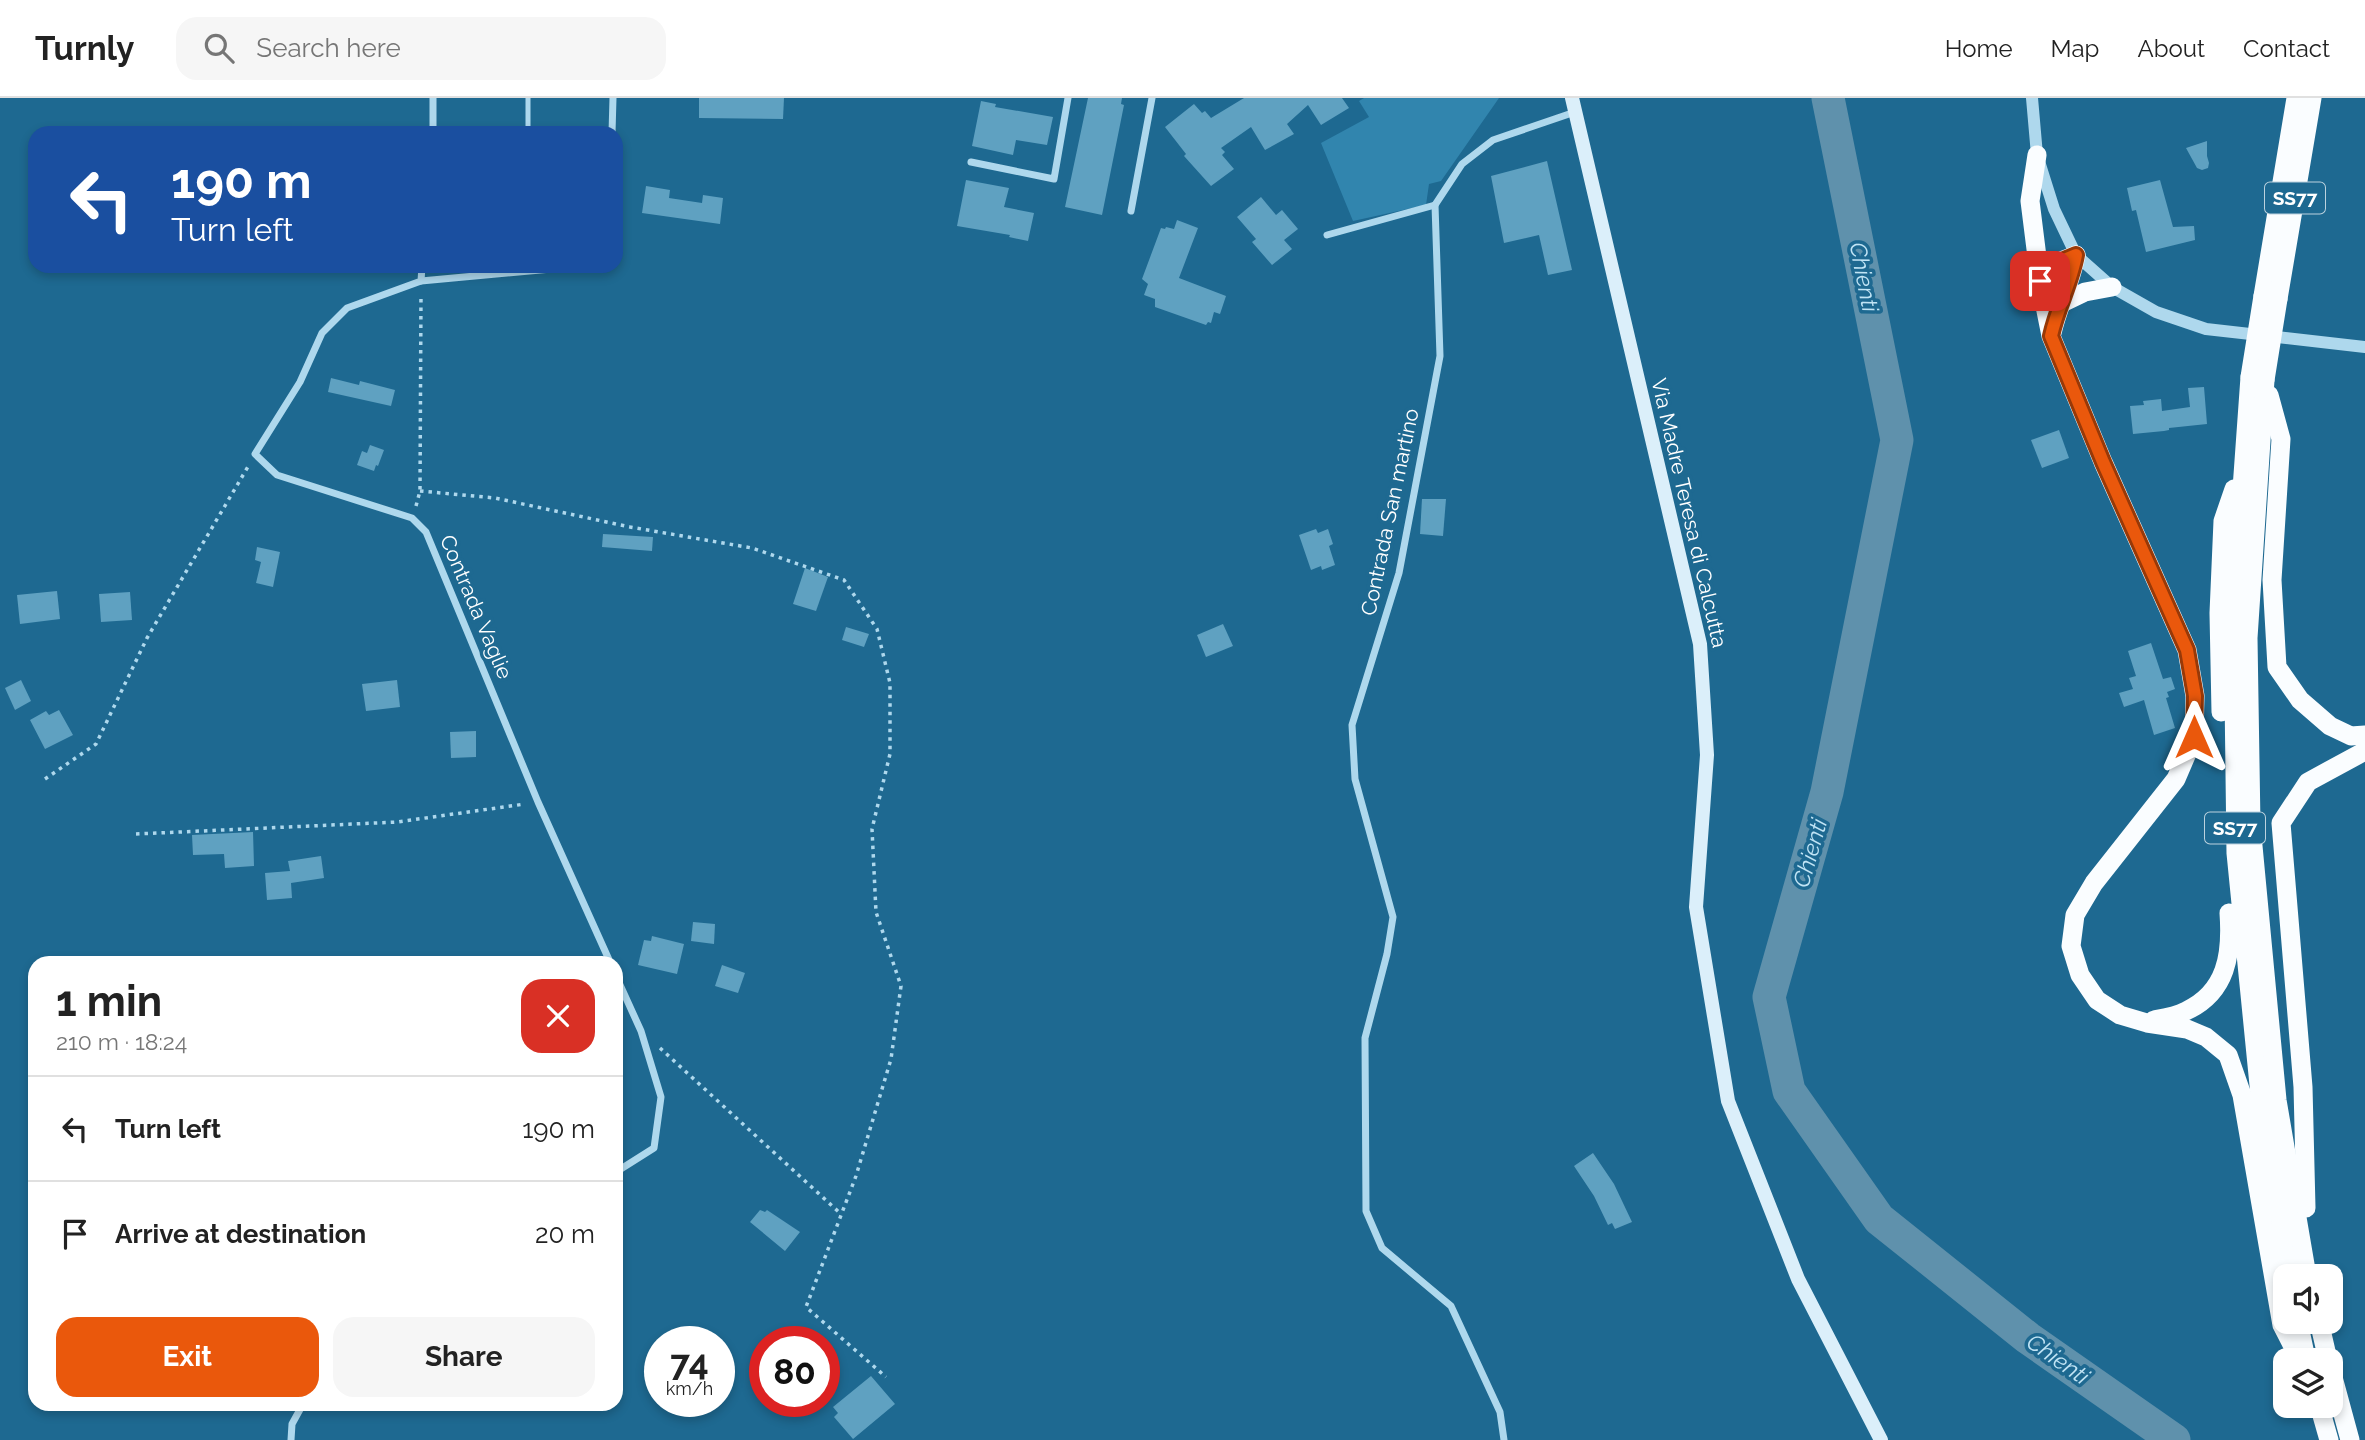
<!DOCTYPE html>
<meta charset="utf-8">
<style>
body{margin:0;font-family:Raleway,sans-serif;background:#f6f6f6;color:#222;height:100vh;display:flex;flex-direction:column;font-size:26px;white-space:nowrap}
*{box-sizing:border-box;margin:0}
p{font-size:23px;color:#767676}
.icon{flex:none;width:38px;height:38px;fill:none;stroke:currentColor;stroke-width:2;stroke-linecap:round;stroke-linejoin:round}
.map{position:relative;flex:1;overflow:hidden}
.drawer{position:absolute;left:28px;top:858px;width:595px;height:455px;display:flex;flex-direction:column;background:#fff;border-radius:21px;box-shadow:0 4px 10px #0003}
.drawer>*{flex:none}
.top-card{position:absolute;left:28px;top:28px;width:595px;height:147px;border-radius:21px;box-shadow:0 4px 10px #0003;background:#1a4fa0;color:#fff;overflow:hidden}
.buttons{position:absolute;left:2273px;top:1166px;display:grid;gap:14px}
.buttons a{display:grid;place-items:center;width:70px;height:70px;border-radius:14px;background:#fff;box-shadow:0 4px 10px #0003;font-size:35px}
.speed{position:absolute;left:644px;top:1228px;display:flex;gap:14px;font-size:35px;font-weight:700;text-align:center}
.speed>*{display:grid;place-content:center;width:91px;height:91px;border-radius:50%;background:#fff;box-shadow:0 4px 10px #0003;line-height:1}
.speed small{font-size:18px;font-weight:400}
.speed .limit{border:10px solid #d22;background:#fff;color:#111}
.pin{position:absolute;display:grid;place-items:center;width:60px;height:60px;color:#fff;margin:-30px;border-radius:14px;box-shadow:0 4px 10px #0006}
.me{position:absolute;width:77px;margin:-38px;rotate:0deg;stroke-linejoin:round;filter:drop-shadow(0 0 5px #0008)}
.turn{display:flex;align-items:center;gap:24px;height:147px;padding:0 28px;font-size:32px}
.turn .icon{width:91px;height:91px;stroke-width:2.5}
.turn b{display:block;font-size:49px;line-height:60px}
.round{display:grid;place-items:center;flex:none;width:74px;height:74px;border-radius:21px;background:#f6f6f6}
.overview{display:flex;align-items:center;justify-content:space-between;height:119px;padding:0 28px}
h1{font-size:42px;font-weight:700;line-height:52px}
.button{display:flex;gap:14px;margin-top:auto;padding:14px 28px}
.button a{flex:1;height:80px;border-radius:21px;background:#ea580c;color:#fff;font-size:28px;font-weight:700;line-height:80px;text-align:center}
.button a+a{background:#f6f6f6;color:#222}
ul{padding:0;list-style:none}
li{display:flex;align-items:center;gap:21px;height:105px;padding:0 28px;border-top:2px solid #e0e0e0}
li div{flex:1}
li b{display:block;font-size:26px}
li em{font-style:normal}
header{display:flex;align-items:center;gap:42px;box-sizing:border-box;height:98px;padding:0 35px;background:#fff;border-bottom:2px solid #e0e0e0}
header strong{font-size:33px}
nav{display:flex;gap:38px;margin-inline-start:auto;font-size:24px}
.search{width:490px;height:63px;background:#f6f6f6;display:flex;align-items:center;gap:18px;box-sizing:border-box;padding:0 24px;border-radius:21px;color:#767676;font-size:26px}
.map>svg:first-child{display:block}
</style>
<header>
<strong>Turnly</strong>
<div class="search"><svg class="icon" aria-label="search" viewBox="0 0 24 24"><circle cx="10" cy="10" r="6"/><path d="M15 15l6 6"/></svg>Search here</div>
<nav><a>Home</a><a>Map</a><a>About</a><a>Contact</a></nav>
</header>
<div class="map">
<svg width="2365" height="1342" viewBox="0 0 2365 1342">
<rect width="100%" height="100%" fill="#1e6991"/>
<path fill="#3185ae" d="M1364,0h135l-58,83 -12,3 -3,21 -73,16 -32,-78 48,-26 -10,-16z"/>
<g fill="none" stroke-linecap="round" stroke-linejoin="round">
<path stroke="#5f91ac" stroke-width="33" d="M1828,0l69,342 -70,352 -58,205 20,94 90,128 149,119 146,102"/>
</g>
<g fill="#5fa1c1">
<path d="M699,0h85l-1,21 -84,-1z"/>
<path d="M1088,0h34l-1,6 3,1 -22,110 -37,-8z"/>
<path d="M1244,0h98l7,10 -28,17 -13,-20 -21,19 7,10 -29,16 -14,-23 -30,21 4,4 -3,3 12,14 -23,17 -27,-30 2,-2 -21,-27 29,-23 8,9 3,-2 6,7z"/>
<path d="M981,3l15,3 -1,3 58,10 -6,28 -31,-5 -3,15 -41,-9z"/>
<path d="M2207,43v15l2,7 -1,5 -6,2 -5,-2 -11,-20z"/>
<path d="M1547,63l25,109 -24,5 -9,-40 -35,8 -13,-67z"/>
<path d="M966,82l43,8 -5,19 30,6 -6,28 -19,-4 1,-2 -53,-9z"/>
<path d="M2160,82l13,47 21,-1 1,14 -49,12 -10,-42 -4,1 -5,-23z"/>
<path d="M646,88l24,4 -1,8 33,5 1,-8 20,3 -3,26 -78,-11z"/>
<path d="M1261,99l15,18 6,-5 16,19 -14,11 8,9 -20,16 -20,-23 4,-3 -19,-22z"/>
<path d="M1177,122l21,8 -19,50 47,18 -6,18 -6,-2 -3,11 -3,-1 -2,3 -51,-18v-8l-11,-4 4,-11 -6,-5 19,-51 4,1 1,-2 8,2z"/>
<path d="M331,280l28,7 1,-4 35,9 -4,16 -63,-14z"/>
<path d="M2204,289l3,37 -38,4v2l-5,1 -31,3 -3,-28 14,-1 -1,-4 18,-2 1,12 28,-4 -2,-19z"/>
<path d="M2059,332l10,28 -27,10 -11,-28z"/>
<path d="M370,347l14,5 -6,16 -2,-1 -2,6 -17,-6 5,-14 5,2z"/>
<path d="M1422,401h24l-3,37 -23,-2z"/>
<path d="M1316,431l2,4 10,-4 5,15 -4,2 6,19 -13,5 -1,-4 -10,4 -12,-35z"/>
<path d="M603,436l50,3 -1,14 -50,-4z"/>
<path d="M257,449l23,5 -7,35 -17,-4 5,-21 -6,-2z"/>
<path d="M805,470l23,9 -12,34 -23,-7z"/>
<path d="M57,493l3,28 -40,5 -3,-29z"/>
<path d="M130,494l2,28 -31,2 -2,-28z"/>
<path d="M1223,526l10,22 -27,11 -9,-22z"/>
<path d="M846,529l23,7 -5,13 -22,-7z"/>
<path d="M2151,545l12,36 8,-2 4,12 -8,3 2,5 -3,1 9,30 -21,7 -10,-35 -20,7 -5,-14 14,-4 -4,-11 7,-2 -8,-25z"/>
<path d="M21,582l10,21 -16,9 -10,-22z"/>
<path d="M397,582l3,27 -34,4 -4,-27z"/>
<path d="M59,612l14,25 -28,14 -15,-29 16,-9 3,4z"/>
<path d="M476,633v26l-25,1 -1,-26z"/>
<path d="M253,734l1,34 -29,2 -1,-14 -31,1 -1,-20z"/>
<path d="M321,758l3,22 -33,5 1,15 -25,2 -2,-27 25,-2 -2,-10z"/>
<path d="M693,824l22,2 -1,20 -23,-3z"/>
<path d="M652,838l32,8 -7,30 -39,-9 6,-25 7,1z"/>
<path d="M722,867l23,8 -7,20 -23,-7z"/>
<path d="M1593,1055l21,31 18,38 -17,7 -3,-6 -4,2 -14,-29 -20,-30z"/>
<path d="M760,1112l5,2 2,-2 33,22 -15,19 -35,-29z"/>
<path d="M871,1278l24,28 -42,35 -19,-22 4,-4 -5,-6z"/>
</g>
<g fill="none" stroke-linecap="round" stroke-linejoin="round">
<g stroke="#aed8ed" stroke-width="3.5" stroke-dasharray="3.5 5" stroke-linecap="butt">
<path d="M420,393l75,7 135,29 122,21 92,32 33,49 13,54v71l-18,75 4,83 25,74 -10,73 -35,117 -50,131 80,70"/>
<path d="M416,408l4,-15 1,-197"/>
<path d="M45,681l51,-35 51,-106 102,-173"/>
<path d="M136,736l261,-12 128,-18"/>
<path d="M660,950l181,166"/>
</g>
<path stroke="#aed8ed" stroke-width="5" d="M528,0v35"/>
<g stroke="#aed8ed" stroke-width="7">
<path d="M433,0v35"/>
<path d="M612,35l1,-35"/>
<path d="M971,64l83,17 14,-81"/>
<path d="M1435,107l5,151 -41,217 -47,152 3,54 38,138 -6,37 -22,84 1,173 16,37 69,58 49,106 4,28"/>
<path d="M1131,113l21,-113"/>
<path d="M1327,137l108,-30 27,-41 31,-24 82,-28"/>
<path d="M422,168l-1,15 -74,27 -25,25 -22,49 -45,72 22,21 135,43 14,14 112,270 72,160"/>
<path d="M421,183l163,-15"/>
<path d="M616,878l25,55 20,66 -7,51 -38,24"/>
<path d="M291,1342l1,-16 11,-20"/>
</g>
<path stroke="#aed8ed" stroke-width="12" d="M2032,0l5,57 17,54 22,46 36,32 44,25 50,17 159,18"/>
<path stroke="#dbeffa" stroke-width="14" d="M1572,0l128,546 7,111 -11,152 32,194 70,178 83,161"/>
<g stroke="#fafdff" stroke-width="19">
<path d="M2037,57l-7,46 10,80 11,55 52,126 84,188 8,46 -1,41 -18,42 -82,104 -19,32 -4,31 9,29 17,25 23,15 27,8 40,6 19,8 22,18 14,40 40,230 18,35"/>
<path d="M2040,183l11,-16 25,-10"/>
<path d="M2263,198l33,-198"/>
<path d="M2278,201l34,-201"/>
<path d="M2062,205l23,-11 27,-5"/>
<path d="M2052,235c6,-27 19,-50 24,-78"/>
<path d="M2250,279l-17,238 3,238 24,242 30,181"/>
<path d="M2265,282l-17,258 3,187 26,275 30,176"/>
<path d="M2269,297l12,44 -9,141 5,87 23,33 30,26 21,10 14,-1"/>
<path d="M2221,614l-2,-99 4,-92 11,-32"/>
<path d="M2154,922c11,-2 23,-4 32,-9 41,-19 46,-57 43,-98"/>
<path d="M2306,1110l-3,-121 -22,-264 27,-41 57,-31"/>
<path d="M2298,1223l7,33"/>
<path d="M2319,1223l9,39"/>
<path d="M2331,1272l19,70"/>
<path d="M2319,1307l10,35"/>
</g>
<g stroke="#fafdff" stroke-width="19">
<path d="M2250,279l13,-81"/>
<path d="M2265,282l13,-81"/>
</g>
</g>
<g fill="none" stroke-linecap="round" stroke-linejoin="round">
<g stroke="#983908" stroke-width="18">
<path id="route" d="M2040,183l12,-16 24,-10c-5,28 -19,53 -25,81l52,126 84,188 8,46 -1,41"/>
</g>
<use href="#route" stroke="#ea580c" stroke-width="12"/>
</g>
<g text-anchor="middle" stroke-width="7" stroke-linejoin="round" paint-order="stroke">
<g fill="#1e6991" stroke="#bcd2de" stroke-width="2">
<rect x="2265" y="84.5" width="60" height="31" rx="5"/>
<rect x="2205" y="714.5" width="60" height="31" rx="5"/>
</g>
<g font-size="19" font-weight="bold" fill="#fff">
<text x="2295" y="107">SS77</text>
<text x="2235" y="737">SS77</text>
</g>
<g font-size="21" fill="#fff" stroke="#1e6991">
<text transform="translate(1390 414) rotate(-78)" y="7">Contrada San martino</text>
<text transform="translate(1689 415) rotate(77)" y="7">Via Madre Teresa di Calcutta</text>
<text transform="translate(476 509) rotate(67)" y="7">Contrada Vaglie</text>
</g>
<g font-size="23" font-style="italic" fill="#c1e4f5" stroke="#1e6991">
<text transform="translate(1864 179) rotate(79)" y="8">Chienti</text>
<text transform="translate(1810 755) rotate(-74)" y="8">Chienti</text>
<text transform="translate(2058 1261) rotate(35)" y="8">Chienti</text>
</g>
</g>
</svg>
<div class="buttons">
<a><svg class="icon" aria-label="sound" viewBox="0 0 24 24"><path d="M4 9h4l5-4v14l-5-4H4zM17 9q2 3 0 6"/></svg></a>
<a><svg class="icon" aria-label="layers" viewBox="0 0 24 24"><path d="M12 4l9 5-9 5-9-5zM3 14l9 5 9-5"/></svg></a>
</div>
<div class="speed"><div>74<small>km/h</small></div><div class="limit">80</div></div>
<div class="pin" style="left:2040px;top:183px;background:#d93025"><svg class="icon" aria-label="arrive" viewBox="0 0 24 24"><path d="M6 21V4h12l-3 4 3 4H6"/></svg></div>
<svg class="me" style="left:2194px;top:639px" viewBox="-20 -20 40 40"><path d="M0-17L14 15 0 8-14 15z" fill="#ea580c" stroke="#fff" stroke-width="4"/></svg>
<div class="top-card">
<div class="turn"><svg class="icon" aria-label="left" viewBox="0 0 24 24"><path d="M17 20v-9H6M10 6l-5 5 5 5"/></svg><div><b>190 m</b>Turn left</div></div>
</div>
<section class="drawer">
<div class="overview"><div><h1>1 min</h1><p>210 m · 18:24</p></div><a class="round" style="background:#d93025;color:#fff"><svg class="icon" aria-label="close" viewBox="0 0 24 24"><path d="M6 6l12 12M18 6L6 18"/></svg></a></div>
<ul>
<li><svg class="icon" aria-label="left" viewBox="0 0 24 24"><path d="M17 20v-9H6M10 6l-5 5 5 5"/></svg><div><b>Turn left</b></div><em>190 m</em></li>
<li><svg class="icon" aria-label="arrive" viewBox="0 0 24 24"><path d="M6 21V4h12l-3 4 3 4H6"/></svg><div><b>Arrive at destination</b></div><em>20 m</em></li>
</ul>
<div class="button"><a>Exit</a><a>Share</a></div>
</section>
</div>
